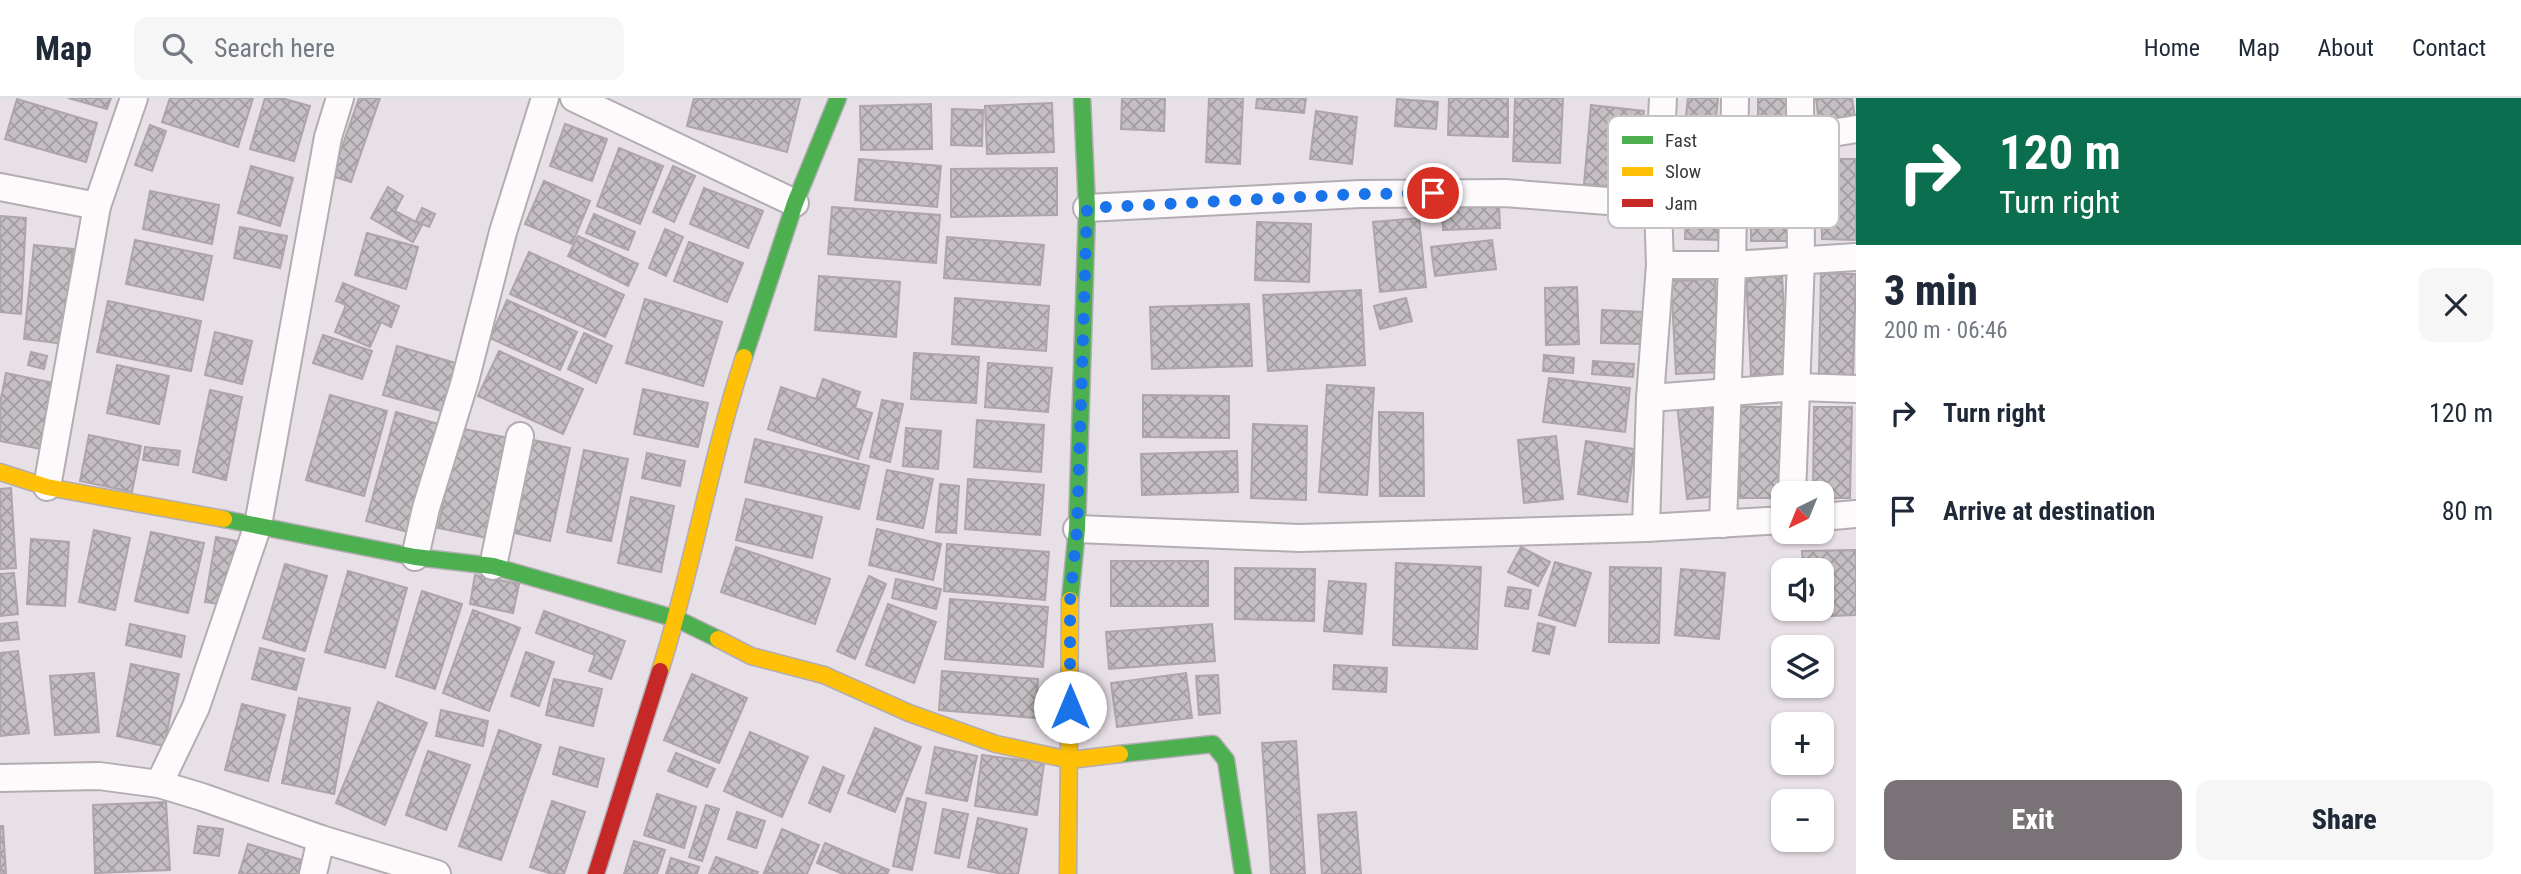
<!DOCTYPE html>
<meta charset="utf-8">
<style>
body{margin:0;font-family:"Roboto Condensed",sans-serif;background:#f6f6f7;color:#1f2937;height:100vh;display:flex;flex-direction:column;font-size:26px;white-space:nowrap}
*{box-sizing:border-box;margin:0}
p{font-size:23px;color:#747a83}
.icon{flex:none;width:38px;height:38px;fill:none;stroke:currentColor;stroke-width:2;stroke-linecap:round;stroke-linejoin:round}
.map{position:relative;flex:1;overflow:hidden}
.details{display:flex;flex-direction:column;background:#fff;width:665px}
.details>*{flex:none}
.guide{background:#0b6e4f;color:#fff;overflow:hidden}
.needle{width:46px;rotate:223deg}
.tools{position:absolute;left:1771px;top:383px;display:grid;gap:14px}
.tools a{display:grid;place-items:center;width:63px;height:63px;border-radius:14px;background:#fff;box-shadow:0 2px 5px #0004;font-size:35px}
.pin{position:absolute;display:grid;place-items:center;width:60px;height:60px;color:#fff;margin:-30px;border:4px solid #fff;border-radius:50%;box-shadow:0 2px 7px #0007}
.me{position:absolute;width:77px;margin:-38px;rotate:0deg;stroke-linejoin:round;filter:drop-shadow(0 0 5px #0008)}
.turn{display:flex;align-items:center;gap:24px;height:147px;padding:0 28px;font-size:32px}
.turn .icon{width:91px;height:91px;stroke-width:2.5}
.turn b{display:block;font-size:49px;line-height:60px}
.round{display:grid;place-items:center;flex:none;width:74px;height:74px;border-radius:14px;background:#f6f6f7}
.headline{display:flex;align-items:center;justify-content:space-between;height:119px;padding:0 28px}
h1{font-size:42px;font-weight:800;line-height:52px}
.button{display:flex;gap:14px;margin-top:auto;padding:14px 28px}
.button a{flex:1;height:80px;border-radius:14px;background:#797378;color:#fff;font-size:28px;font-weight:800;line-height:80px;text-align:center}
.button a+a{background:#f6f6f7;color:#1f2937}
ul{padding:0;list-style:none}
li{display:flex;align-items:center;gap:21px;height:98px;padding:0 28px}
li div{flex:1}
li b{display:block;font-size:26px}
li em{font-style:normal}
header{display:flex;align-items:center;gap:42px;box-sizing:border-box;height:98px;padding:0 35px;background:#fff;border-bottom:2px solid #e0e1e3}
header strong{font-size:33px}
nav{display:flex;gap:38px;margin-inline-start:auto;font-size:24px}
.search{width:490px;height:63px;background:#f6f6f7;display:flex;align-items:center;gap:18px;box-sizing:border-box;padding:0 24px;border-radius:14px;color:#747a83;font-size:26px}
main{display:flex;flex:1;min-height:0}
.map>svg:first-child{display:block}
</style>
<header>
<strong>Map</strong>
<div class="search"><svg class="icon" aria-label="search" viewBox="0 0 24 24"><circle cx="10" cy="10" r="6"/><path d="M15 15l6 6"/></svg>Search here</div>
<nav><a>Home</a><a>Map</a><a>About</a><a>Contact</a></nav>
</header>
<main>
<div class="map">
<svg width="1856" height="776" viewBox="0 0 1856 776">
<defs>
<pattern id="building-cross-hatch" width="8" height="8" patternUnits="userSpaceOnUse" patternTransform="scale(1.75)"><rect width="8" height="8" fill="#c5bfc3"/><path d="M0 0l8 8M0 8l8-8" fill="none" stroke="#a19ca0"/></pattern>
</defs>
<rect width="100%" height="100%" fill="#e8e0e7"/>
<g fill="url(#building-cross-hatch)" stroke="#aca5a9" stroke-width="2">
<path d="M68,0h43l-4,11z"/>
<path d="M170,0h83l-15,49 -76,-25z"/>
<path d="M265,0h16l29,8 -16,55 -44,-12z"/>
<path d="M359,0h21l-29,84 -19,-6z"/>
<path d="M694,0l106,1 -13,53 -100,-26z"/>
<path d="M1122,0h43l-1,33 -43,-2z"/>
<path d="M1209,0h34l-3,66 -34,-2z"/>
<path d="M1257,0h49l-2,15 -48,-5z"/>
<path d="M1449,0h59v39l-60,-2z"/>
<path d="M1515,0h48l-3,65 -47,-2z"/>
<path d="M1688,0h30l-3,30 -30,-3z"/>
<path d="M1758,0h36v24l-36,-1z"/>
<path d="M1816,0h36l3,21 -36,4z"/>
<path d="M17,1l80,24 -11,39 -81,-23z"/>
<path d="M1397,1l41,3 -2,27 -41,-3z"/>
<path d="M1052,5l2,49 -67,2 -2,-48z"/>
<path d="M931,6l1,45 -71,1 -1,-44z"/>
<path d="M1591,7l53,6 -8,78 -52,-5z"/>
<path d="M952,11l31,1 -1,36 -31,-1z"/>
<path d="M1316,13l41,6 -5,47 -42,-5z"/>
<path d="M565,26l42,15 -15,42 -42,-15z"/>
<path d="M150,27l16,6 -14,40 -17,-6z"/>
<path d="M619,50l44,18 -23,58 -43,-18z"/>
<rect x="1751" y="55" width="36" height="88"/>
<path d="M859,61l82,7 -4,41 -82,-7z"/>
<path d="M1821,61h35v81l-34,-1z"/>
<path d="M1688,62l32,1 -2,79 -33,-1z"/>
<path d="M251,68l42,12 -13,48 -42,-13z"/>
<path d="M673,68l22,10 -21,46 -21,-10z"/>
<path d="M1057,70v47l-106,2v-48z"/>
<path d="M544,83l46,20 -18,43 -47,-20z"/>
<path d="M388,89l15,9 -8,15 27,14 -9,17 -42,-24z"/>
<path d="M704,90l59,23 -15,37 -58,-24z"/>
<path d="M150,93l69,14 -7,39 -69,-15z"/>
<path d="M1499,105l1,25 -57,2 -1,-25z"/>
<path d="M832,109l108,8 -4,48 -108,-9z"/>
<path d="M422,110l13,6 -6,13 -13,-6z"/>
<path d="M594,116l41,18 -7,18 -42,-17z"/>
<path d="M0,118l26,2 -5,96 -21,-2z"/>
<path d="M1419,120l7,69 -46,5 -7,-70z"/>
<path d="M1257,124l54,2 -2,58 -54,-2z"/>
<path d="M240,129l47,9 -7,32 -46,-10z"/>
<path d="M665,131l18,8 -17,39 -17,-8z"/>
<path d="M367,135l51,14 -12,42 -51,-14z"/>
<path d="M578,138l60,28 -10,22 -60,-30z"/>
<path d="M947,139l97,8 -4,40 -96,-7z"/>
<path d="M135,142l77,16 -9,44 -77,-16z"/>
<path d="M1492,142l4,29 -61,7 -4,-29z"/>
<path d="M689,144l54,21 -16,39 -53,-21z"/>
<path d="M34,147l39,4 -10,95 -39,-5z"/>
<path d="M529,154l95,43 -19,42 -95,-43z"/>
<path d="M1821,175l35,1 -3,102 -34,-1z"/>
<path d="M1782,176l5,100 -36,1 -5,-100z"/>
<path d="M819,178l81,6 -4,55 -81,-7z"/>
<path d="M1715,181l4,93 -43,2 -5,-93z"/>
<path d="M343,185l56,23 -8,21 -10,-5 -11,25 -35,-15 11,-27 -10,-4z"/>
<path d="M1577,189l2,57 -33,1 -1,-57z"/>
<path d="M1361,192l4,75 -97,6 -5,-76z"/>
<path d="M955,200l94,8 -3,45 -94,-7z"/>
<path d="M1406,200l6,23 -32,8 -6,-23z"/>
<path d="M645,201l77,23 -19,64 -77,-23z"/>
<path d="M507,202l70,32 -17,38 -70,-32z"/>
<path d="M108,203l93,20 -10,50 -94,-19z"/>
<path d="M1249,206l3,62 -100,3 -2,-62z"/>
<path d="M1602,212l41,2 -1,32 -41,-1z"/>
<path d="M215,234l37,9 -10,43 -37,-9z"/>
<path d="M584,235l28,13 -16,37 -28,-14z"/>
<path d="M323,237l49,16 -10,28 -49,-16z"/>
<path d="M397,248l62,18 -14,48 -62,-17z"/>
<path d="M499,253l84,38 -20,45 -85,-38z"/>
<path d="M31,254l16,4 -3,13 -16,-4z"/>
<path d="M914,255l65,4 -3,46 -65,-4z"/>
<path d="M1544,257l30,3 -1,15 -30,-2z"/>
<path d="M1593,263l41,3 -1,13 -41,-3z"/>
<path d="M988,265l64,5 -4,44 -63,-5z"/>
<path d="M117,267l52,11 -10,48 -52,-11z"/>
<path d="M6,275l48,10 -13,66 -41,-8v-38z"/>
<path d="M1549,280l81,10 -5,44 -82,-10z"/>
<path d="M823,281l37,13 -5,16 17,5 -14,46 -90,-30 13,-42 35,12z"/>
<path d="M1327,287l47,3 -7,107 -48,-3z"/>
<path d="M643,291l65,14 -10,44 -64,-13z"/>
<path d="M210,292l32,7 -16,83 -33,-8z"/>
<path d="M330,297l57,16 -23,85 -58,-16z"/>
<path d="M1143,297l86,1v42l-86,-1z"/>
<path d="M882,302l21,4 -13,58 -20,-5z"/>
<path d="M1712,302l10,96 -35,3 -10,-95z"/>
<path d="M1739,309h43l1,91h-43z"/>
<path d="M1814,309h38l-2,91h-28v-4h-9z"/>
<path d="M396,314l42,12 -30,108 -42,-11z"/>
<path d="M1379,314l44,1 1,83h-44z"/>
<path d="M977,322l67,5 -3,47 -67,-5z"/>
<path d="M1253,326l54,2 -1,74 -55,-2z"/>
<path d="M459,330l50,10 -21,100 -50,-10z"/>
<path d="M906,330l35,3 -3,38 -35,-3z"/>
<path d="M89,337l52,11 -9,46 -52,-11z"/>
<path d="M1556,338l7,63 -39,4 -6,-63z"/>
<path d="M529,341l41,9 -20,93 -40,-9z"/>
<path d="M755,341l114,27 -10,43 -114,-27z"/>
<path d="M1586,343l48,8 -7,53 -49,-8z"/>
<path d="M145,349l35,4 -2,14 -35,-5z"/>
<path d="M584,352l44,9 -17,82 -44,-9z"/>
<path d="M1237,353l1,41 -96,3 -1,-41z"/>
<path d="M647,355l38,8 -5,25 -38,-8z"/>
<path d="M887,372l46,9 -10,49 -46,-9z"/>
<path d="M968,381l76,6 -4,50 -75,-6z"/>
<path d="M940,386l19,2 -3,47 -20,-1z"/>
<path d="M11,390l5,80 -16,1v-80z"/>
<path d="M631,399l43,9 -13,66 -43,-9z"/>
<path d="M746,401l76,18 -10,41 -76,-18z"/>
<path d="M877,431l64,15 -8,36 -64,-15z"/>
<path d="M94,432l36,8 -15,72 -36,-8z"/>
<path d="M151,434l53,11 -16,70 -53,-12z"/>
<path d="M216,439l26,5 -11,64 -26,-4z"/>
<path d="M31,441l38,3 -4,64 -38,-2z"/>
<path d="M947,446l102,8 -4,48 -101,-9z"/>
<path d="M736,449l94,32 -15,45 -94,-32z"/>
<path d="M1521,449l29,15 -12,24 -30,-14z"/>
<path d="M1856,452v65l-51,2 -1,-8h18v-39h-19l-1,-19z"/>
<rect x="1111" y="463" width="97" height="45"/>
<path d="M1555,464l36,11 -16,53 -36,-11z"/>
<path d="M1396,465l85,4 -4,82 -84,-4z"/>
<path d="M285,466l42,12 -22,75 -42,-13z"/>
<path d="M1610,469l51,1 -2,75 -50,-1z"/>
<path d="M1235,470l80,1 -1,52 -79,-2z"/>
<path d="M1681,471l44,4 -6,66 -44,-4z"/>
<path d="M348,473l59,17 -22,80 -60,-16z"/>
<path d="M14,475l4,41 -18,2v-42z"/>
<path d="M475,477l44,9 -6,29 -43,-9z"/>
<path d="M869,478l17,8 -31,75 -18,-8z"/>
<path d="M896,481l45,10 -5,20 -44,-11z"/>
<path d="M1329,483l37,3 -4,50 -38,-3z"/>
<path d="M1508,489l23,3 -3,19 -23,-3z"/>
<path d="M422,493l40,13 -27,85 -39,-13z"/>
<path d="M950,501l98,8 -5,60 -98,-8z"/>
<path d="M888,506l48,18 -22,61 -48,-18z"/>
<path d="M473,512l47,18 -31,83 -46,-18z"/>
<path d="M544,513l81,30 -14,38 -22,-8 6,-16 -59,-22z"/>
<path d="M17,524l2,17 -19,2v-17z"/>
<path d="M1538,525l17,4 -6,27 -16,-3z"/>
<path d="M130,526l55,12 -4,21 -55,-12z"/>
<path d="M1212,526l3,37 -106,8 -3,-37z"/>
<path d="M260,550l44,11 -8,31 -44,-11z"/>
<path d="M18,553l11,82 -29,3v-83z"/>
<path d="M526,554l28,10 -15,44 -28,-10z"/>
<path d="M131,566l48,10 -15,72 -47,-10z"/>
<path d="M1334,567l53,3 -1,24 -53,-3z"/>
<path d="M942,573l96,8 -3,39 -96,-8z"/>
<path d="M94,575l5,59 -44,3 -5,-59z"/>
<path d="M1186,575l6,45 -75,9 -6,-44z"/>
<path d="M692,576l55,24 -28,65 -55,-23z"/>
<path d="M1218,577l2,38 -21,2 -3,-39z"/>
<path d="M554,581l48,10 -9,37 -47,-11z"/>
<path d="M299,600l51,10 -16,86 -52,-11z"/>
<path d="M378,604l49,21 -42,102 -49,-22z"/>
<path d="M242,606l43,11 -17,66 -43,-11z"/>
<path d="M441,612l47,11 -5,25 -47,-10z"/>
<path d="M875,630l46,19 -26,65 -47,-19z"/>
<path d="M499,632l42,15 -40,115 -42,-14z"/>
<path d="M750,634l58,25 -26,60 -58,-26z"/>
<path d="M1296,643l9,133h-34l-9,-131z"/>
<path d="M560,649l44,12 -7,28 -44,-13z"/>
<path d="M935,649l42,9 -10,45 -41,-8z"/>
<path d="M428,653l42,14 -24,65 -40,-15z"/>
<path d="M676,655l39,16 -8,18 -39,-16z"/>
<path d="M982,657l62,8 -7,52 -62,-9z"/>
<path d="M823,669l21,9 -14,36 -21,-9z"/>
<path d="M657,696l39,13 -12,41 -40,-13z"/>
<path d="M907,700l19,5 -14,67 -19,-4z"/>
<path d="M552,703l33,11 -21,62h-12l-22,-7z"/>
<path d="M166,704l4,68 -75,3 -2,-68z"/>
<path d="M706,707l13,4 -17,52 -13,-4z"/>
<path d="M943,711l25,5 -9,44 -24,-5z"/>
<path d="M737,714l28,9 -9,27 -28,-9z"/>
<path d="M1356,714l5,62h-39l-4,-59z"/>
<path d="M978,720l49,11 -9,45h-15l-35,-7z"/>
<path d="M0,728h3l3,48h-6z"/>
<path d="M198,728l25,3 -4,27 -25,-3z"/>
<path d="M782,731l37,16 -12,29 -43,-1z"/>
<path d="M634,743l31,9 -8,24h-33z"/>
<path d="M825,745l64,27 -2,4h-44l-26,-11z"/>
<path d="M248,746l54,16 -4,14h-59z"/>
<path d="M716,759l42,15 -1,2h-48z"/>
<path d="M671,760l28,9 -2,7h-31z"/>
</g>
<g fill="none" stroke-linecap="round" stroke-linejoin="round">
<g stroke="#b3acb2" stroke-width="30">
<g id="street">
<path d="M574,0l221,105"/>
<path d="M1663,43l139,-3 54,-9"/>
<path d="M0,89l97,19"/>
<path d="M1087,110l273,-14 145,-1 153,12"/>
<path d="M1660,167h72l124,-8"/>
<path d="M1650,300l148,-11 58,2"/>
<path d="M47,389l50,-281 37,-108"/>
<path d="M1792,396l9,-234 -1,-162"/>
<path d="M1822,419l34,-3"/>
<path d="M1723,426l9,-259 3,-167"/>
<path d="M1646,430l4,-130 10,-133 -2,-60 5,-107"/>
<path d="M1077,431l223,9 346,-10 137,-8"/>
<path d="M415,459l11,-49 39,-127 38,-149 42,-134"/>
<path d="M493,468l27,-130"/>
<path d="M0,680l99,-2 60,8 43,13 119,42 116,35"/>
<path d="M159,686l37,-77 62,-182 70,-388 12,-39"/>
<path d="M313,776l8,-35"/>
</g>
</g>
<g stroke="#b3acb2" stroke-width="19">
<g id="fast">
<path d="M744,259l51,-154 43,-105"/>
<path d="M224,421l191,38 78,9 184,53 41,20"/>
<path d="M1070,502l7,-71 10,-321 -5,-110"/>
<path d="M1120,656l93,-10 13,16 17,114"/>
</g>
</g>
<g stroke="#b3acb2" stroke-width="19">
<g id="slow">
<path d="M0,374l47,15 177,32"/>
<path d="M718,541l33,17 73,19 85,38 87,31 74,16 50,-6"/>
<path d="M660,573c33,-103 50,-211 84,-314"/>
<path d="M1068,776l2,-274"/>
</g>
</g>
<g stroke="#b3acb2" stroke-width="19">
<path id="jam" d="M596,776l64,-203"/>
</g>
<use href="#street" stroke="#fcfafb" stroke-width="26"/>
<use href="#fast" stroke="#4caf50" stroke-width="16"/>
<use href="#slow" stroke="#ffc107" stroke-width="16"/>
<use href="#jam" stroke="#c62828" stroke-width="16"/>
</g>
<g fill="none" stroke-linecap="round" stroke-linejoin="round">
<path stroke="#1a73e8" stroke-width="12" stroke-dasharray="0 21.6" d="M1070,609v-106l7,-72 10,-321 273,-14 73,-1"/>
</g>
<rect x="1608" y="18" width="231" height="112" rx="10" fill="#fff" stroke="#c5c3c5" stroke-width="2"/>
<rect x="1622" y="38" width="31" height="8" fill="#4caf50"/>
<rect x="1622" y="69" width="31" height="9" fill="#ffc107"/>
<rect x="1622" y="101" width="31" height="8" fill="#c62828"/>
<g font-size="19" fill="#3d383d">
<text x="1665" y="49">Fast</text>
<text x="1665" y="80">Slow</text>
<text x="1665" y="112">Jam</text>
</g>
</svg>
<div class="tools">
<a><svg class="needle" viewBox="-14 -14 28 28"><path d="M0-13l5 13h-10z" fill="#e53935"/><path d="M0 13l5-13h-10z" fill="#747a83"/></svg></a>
<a><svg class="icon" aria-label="sound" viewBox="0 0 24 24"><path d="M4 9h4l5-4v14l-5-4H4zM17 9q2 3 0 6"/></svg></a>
<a><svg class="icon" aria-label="layers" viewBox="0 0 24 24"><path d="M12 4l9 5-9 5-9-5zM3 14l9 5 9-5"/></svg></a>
<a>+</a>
<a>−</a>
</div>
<div class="pin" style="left:1433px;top:95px;background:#d93025"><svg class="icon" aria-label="arrive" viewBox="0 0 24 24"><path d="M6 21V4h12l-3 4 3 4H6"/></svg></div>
<svg class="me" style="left:1070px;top:609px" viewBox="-20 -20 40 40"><circle r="19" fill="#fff"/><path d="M0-13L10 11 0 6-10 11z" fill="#1a73e8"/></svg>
</div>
<section class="details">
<div class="guide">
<div class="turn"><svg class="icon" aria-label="right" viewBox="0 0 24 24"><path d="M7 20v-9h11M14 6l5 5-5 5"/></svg><div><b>120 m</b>Turn right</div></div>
</div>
<div class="headline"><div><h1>3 min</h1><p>200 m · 06:46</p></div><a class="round"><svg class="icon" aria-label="close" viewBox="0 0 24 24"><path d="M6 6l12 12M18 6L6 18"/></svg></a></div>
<ul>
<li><svg class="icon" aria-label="right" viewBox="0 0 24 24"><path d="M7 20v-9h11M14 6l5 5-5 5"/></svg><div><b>Turn right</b></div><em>120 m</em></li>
<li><svg class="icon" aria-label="arrive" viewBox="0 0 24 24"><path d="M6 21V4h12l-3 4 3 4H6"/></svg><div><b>Arrive at destination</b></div><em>80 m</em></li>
</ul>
<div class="button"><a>Exit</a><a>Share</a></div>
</section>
</main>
